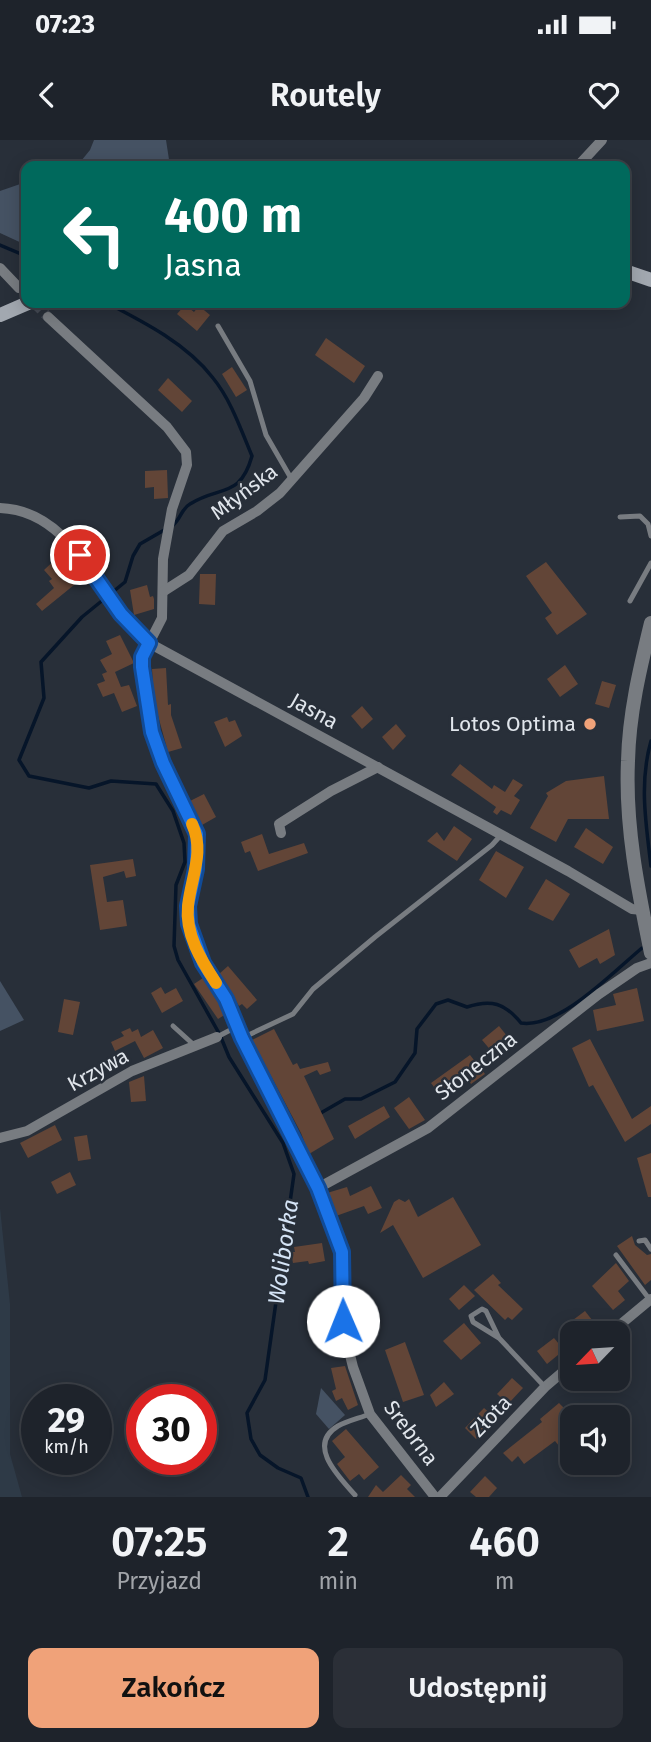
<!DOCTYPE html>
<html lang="pl">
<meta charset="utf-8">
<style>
body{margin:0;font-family:"Fira Sans",sans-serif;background:#2b2f37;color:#f1f3f6;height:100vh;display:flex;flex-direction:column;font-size:26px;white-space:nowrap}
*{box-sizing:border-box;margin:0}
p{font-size:23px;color:#a1a4a9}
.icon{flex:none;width:38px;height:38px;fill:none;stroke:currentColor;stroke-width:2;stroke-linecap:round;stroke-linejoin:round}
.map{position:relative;height:1357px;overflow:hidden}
.side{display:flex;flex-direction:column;background:#1e232b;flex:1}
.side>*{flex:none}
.top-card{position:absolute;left:21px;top:21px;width:609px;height:147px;border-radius:14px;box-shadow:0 4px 18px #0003,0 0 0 2px #3c4047;background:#00695c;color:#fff;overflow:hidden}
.needle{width:46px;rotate:245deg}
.buttons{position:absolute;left:560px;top:1181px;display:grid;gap:14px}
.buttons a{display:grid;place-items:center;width:70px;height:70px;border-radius:14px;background:#1e232b;box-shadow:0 4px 18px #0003,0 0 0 2px #3c4047;font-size:35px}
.speed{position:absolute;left:21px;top:1244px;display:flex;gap:14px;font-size:35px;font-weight:700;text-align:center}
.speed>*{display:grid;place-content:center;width:91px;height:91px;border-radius:50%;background:#1e232b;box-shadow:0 4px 18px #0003,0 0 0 2px #3c4047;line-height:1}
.speed small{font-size:18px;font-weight:400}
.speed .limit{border:10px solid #d22;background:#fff;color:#111}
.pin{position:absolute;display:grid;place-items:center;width:60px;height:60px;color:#fff;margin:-30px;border:4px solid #fff;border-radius:50%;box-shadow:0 2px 7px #0007}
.me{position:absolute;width:77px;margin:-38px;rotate:359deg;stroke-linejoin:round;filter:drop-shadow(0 0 5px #0008)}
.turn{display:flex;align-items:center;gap:24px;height:147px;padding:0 28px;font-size:32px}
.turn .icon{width:91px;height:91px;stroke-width:2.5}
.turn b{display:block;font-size:49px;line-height:60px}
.eta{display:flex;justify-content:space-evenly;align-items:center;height:119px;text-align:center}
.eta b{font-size:42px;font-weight:600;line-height:49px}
.action{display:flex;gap:14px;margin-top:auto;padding:14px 28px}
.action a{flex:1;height:80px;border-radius:14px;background:#f0a279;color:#111;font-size:28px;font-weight:600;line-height:80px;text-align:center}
.action a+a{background:#2b2f37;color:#f1f3f6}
.status{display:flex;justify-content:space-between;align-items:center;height:49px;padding:0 35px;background:#1e232b;direction:ltr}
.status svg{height:19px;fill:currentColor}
header{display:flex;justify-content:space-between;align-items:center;height:91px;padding:0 28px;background:#1e232b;font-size:32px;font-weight:600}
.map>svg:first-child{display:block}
</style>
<div class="status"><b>07:23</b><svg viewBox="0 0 49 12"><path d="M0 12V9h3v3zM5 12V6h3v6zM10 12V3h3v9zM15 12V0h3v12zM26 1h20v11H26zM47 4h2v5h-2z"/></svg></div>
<header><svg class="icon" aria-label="back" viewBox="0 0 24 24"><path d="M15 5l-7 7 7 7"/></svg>Routely<svg class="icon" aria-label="heart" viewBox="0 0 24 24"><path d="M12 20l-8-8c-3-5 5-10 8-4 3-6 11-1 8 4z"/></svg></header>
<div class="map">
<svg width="651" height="1357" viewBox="0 0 651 1357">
<rect width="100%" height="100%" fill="#282f39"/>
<path fill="#2e3a47" d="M0,1068l10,96v150l12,43h-22z"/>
<g fill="#455263">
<path d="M94,0h72l4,26h-93l13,-16z"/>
<path d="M26,42v63l-26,-12v-42z"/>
<path d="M0,841l24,39 -24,11z"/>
<path d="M321,1248l24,27 -16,14 -13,-15z"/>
</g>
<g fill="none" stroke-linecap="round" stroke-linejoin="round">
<g stroke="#061529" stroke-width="3.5">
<path d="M0,105l26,11"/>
<path d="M107,163c37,19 80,41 106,75 18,22 28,52 39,78 -12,43 -32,29 -62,48 -9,5 -9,15 -17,21"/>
<path d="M166,389l-26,15 -7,12 -8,26 -43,35 -41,45 3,36 -25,62 10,16 60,12 22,-7 45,3 17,27 11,32 1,19 -9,23 -2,61 4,14 42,75 9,22 54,86 11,31 -29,206 -18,33 4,26 9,16 18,13 23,10 7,19"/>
<path d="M651,601c-12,42 -5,83 0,125"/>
<path d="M319,974l26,-15h16l34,-17 20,-29 2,-24 19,-25 12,-4 19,7c24,-8 38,-4 54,16 38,6 92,-51 121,-75"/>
</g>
</g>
<g fill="#624537">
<path d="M185,165l9,7 5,-6 11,9 -13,16 -20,-17z"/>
<path d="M326,198l39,28 -11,17 -39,-28z"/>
<path d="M232,227l15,23 -11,7 -14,-23z"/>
<path d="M168,238l24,23 -10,11 -24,-22z"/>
<path d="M167,330l1,28 -14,1v-12l-9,1v-17z"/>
<path d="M58,417l21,24 -37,30 -6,-7 18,-16 -5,-7 3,-2 -8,-9z"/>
<path d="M546,422l41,52 -30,21 -12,-17 7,-5 -26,-37z"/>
<path d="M200,434h16l-1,31 -16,-1z"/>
<path d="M147,445l3,12 3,-1 1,3v10l-20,6 -4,-25z"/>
<path d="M120,495l14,28 -19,9 6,15 8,-2 8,21 -15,6 -8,-19 -11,4 -6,-13 8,-3 -3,-7 5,-2 -7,-12 12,-6 -6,-13z"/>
<path d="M565,525l13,19 -18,13 -13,-18z"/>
<path d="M166,528l2,37 3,-1v11l11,33 -14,4 -14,-51 -2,-32z"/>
<path d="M602,541l14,4 -7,23 -14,-4z"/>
<path d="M362,566l11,13 -11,10 -11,-13z"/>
<path d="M227,577l2,5 6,-2 7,16 -17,11 -11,-25z"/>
<path d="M396,584l10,12 -13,14 -11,-13z"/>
<path d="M460,624l32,25 2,-4 11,7 8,-13 10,6 -9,11 6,4 -9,15 -10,-5 -4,5 -4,-3 3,-5 -45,-32z"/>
<path d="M604,636l5,43h-41l-12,23 -26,-14 18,-32 -2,-3 20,-12z"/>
<path d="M204,654l12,23 -14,8 -12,-24z"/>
<path d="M454,686l18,13 -15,22 -30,-20 10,-9 7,9z"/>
<path d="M586,688l27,19 -10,17 -29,-17z"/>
<path d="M262,694l7,20 35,-11 4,10 -50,18 -8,-20 -5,2 -4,-11z"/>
<path d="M496,711l28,16 -18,31 -27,-18z"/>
<path d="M133,719l3,17 -10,2 -2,-7 -21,6 4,25 16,-2 4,26 -27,4 -10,-65z"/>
<path d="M546,739l24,15 -17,27 -25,-12z"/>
<path d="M609,789l6,26 -15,9 -3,-6 -18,10 -10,-18z"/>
<path d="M228,826l29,34 -10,9 -5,-5 -3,2 -20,-32z"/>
<path d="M203,838l23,36 -8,5 -24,-35z"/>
<path d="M161,847l4,7 11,-6 7,13 -21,12 -11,-20z"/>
<path d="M637,848l7,33 -47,10 -4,-21 23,-5 -3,-11z"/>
<path d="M64,859l16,3 -7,33 -15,-3z"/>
<path d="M499,886l12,15 -18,12 -11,-13z"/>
<path d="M130,888l2,4 6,-3 3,8 12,-7 10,18 -19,10 -9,-17 -20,10 -4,-9 13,-6 -3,-4z"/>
<path d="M274,889l19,36 4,-2 3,6 28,-7 3,9 -11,4 -3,-5 -13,6 30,63 -25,15 -8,-21 -49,-93z"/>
<path d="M590,899l42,80 19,-13v18l-26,18 -32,-57 -4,2 -17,-39z"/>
<path d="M470,915l15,19 -14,10 -6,-9 -25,20 -9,-12z"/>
<path d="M144,936l2,25 -15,1 -2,-20z"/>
<path d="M409,957l16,23 -16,9 -15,-21z"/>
<path d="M384,966l6,11 -35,22 -7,-13z"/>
<path d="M55,985l7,15 -34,18 -8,-15z"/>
<path d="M87,995l4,24 -13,2 -4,-24z"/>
<path d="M651,1013v44h-3l-11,-39z"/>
<path d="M70,1032l6,13 -19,9 -6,-12z"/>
<path d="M371,1046l11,22 -14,6 -4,-8 -28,10 -9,-23 20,-6 3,9z"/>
<path d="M453,1057l28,48 -58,33 -30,-53 -13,8 14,-31 5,-3 6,3 4,-3 9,18z"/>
<path d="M632,1096l3,9 12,10 4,-1v26l-6,5 -28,-39z"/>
<path d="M322,1103l3,18 -16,3 -1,-3 -15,2 -2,-11h4l-1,-5z"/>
<path d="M616,1123l13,18 -11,10 7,9 -12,10 -21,-24z"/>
<path d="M493,1134l8,9 -3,2 25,24 -11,11 -4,-3 -3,3 -31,-30z"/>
<path d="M464,1145l11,11 -16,14 -10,-11z"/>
<path d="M353,1160l12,1 -4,23 -9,-1z"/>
<path d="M585,1171l11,14 -12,9 -11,-14z"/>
<path d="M464,1183l17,20 -20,17 -18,-19z"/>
<path d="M554,1198l10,12 -17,14 -10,-13z"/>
<path d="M405,1202l19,53 -21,7 -18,-52z"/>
<path d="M345,1226l13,39 -10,5 -6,-12 -6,3 -4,-10 4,-2 -5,-21z"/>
<path d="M512,1238l11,10 -15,16 -11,-10z"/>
<path d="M444,1242l10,12 -18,13 -6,-12z"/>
<path d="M559,1263l7,7 6,-5v40l-8,7 -9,-11 -31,23 -6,-8 -6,6 -9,-9 39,-31 -2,-3z"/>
<path d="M484,1268l12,10 -20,21 -11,-11z"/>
<path d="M346,1289l33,38 -15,13 -5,-6 -9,7 -13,-17 8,-7 -13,-16z"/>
<path d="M401,1335l10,10 -4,4 8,8h-47l8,-12 7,7z"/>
<path d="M485,1336l12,12 -8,9h-13l-6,-5z"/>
</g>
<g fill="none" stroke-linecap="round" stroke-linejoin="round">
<path stroke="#444a54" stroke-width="10" stroke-dasharray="10 5" stroke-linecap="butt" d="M34,163l14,14"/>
<g stroke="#787c81" stroke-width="5">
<path d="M218,186l32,55 16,54 26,45"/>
<path d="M620,377l20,-1 8,8 3,12"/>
<path d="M630,461l21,-38"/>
<path d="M173,886l21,19"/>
<path d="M217,897l21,-11"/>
<path d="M242,898l51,-24 20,-25 62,-52 117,-92 9,-10"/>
<path d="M639,1101l6,-1 6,9"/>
<path d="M616,1115l34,45"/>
<path d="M499,1198l-26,-16 -2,-6 11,-7 4,2 13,27 46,49"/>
<path d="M355,1355c-16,-18 -49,-50 -17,-69 9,-5 22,-8 32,-12"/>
</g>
<g stroke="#787c81" stroke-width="10">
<path d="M578,26l24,-26"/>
<path d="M0,128l19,20"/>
<path d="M48,177l119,110 19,25 1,13 -15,44 -9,50 -1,59 -20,39v10l2,27 8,37 11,32 34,71 -1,35 -8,37 1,18 14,39 31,50 8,25 48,92 40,91 13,37 1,73 9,36 17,47 65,83"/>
<path d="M0,368c62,2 90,65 122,108 8,10 18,18 27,27l419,228 64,38 10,1"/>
<path d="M164,451l25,-16 34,-44 34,-20 23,-18 84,-95 14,-22"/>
<path d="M281,693l-2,-9 52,-33 47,-24"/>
<path d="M0,998l27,-7 105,-60 85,-34"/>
<path d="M318,1048l110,-60 171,-134 38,-26 14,-5"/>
<path d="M609,1194l42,-35"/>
<path d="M440,1357l105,-110 27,-23"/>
</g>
<path stroke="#787c81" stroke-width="14" d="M651,483c-11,45 -22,91 -23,138 -3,65 10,129 23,192"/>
<g stroke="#a2a8b0" stroke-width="14">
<path d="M625,131l26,9"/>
<path d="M0,175l28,-12"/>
</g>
</g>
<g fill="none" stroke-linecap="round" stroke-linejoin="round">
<g stroke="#114b97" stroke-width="18">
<path id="route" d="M80,415l41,59 28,29 -7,14v10l10,65 11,31 34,71 -1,35 -8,37 1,18 14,39 23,36 16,39 76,150 24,64 1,69"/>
</g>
<use href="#route" stroke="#1a73e8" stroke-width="12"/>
<path stroke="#f59e0b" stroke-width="12" d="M192,684c13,28 -1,53 -4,82 -3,28 13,54 28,77"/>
</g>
<circle fill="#f0a279" stroke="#282f39" stroke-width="2.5" cx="590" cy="584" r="7"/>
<g text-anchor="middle" stroke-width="5" stroke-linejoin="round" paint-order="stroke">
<g font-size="21" fill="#e1e6ec" stroke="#282f39">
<text transform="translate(244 352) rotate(-37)" y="7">Młyńska</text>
<text transform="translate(314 571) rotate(29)" y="7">Jasna</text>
<text transform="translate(476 926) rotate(-38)" y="7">Słoneczna</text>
<text transform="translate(98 930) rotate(-29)" y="7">Krzywa</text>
<text transform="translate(491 1276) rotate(-46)" y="7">Złota</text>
<text transform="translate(411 1293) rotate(53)" y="7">Srebrna</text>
</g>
<g font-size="21" fill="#e1e6ec" stroke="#282f39" text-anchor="end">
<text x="576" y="591">Lotos Optima</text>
</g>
<g font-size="23" font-style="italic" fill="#d5e4f6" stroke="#282f39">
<text transform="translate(283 1112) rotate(-82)" y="8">Woliborka</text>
</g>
</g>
</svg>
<div class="buttons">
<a><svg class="needle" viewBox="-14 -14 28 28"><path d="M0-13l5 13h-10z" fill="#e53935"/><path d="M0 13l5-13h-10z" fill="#a1a4a9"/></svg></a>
<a><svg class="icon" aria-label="sound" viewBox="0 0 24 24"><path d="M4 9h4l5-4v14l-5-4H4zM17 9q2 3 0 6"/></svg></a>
</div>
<div class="speed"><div>29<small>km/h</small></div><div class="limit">30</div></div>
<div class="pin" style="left:80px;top:415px;background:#d93025"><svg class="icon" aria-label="arrive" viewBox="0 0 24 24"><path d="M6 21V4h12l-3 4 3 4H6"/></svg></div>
<svg class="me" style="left:343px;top:1181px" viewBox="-20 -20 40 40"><circle r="19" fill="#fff"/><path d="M0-13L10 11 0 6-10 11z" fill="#1a73e8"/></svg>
<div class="top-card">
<div class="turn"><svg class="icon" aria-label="left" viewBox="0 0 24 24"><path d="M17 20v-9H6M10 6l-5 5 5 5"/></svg><div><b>400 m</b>Jasna</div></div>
</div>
</div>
<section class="side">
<div class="eta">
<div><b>07:25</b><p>Przyjazd</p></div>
<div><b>2</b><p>min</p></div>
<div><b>460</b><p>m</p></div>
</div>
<div class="action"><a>Zakończ</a><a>Udostępnij</a></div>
</section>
